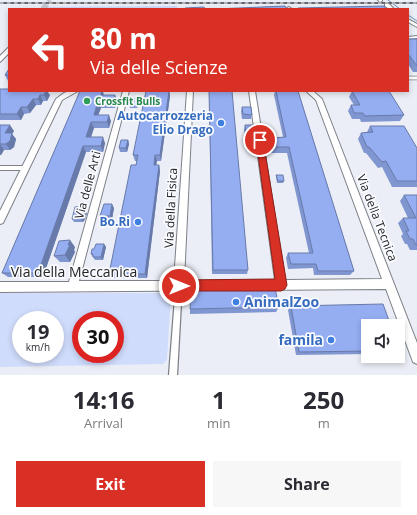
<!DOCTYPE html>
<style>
body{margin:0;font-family:"Open Sans",sans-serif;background:#f7f7f7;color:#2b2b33;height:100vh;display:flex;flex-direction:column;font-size:15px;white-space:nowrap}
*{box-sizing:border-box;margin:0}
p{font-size:13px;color:#7c7c81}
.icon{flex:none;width:22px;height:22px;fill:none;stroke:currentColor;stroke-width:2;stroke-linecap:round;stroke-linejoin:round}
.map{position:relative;height:375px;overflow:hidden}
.panel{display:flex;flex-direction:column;background:#fff;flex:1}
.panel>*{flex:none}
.guide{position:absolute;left:8px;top:8px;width:401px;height:84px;border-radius:0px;box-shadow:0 2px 6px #0003;background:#d93025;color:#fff;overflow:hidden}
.controls{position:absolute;left:361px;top:319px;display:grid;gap:8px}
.controls a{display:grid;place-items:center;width:44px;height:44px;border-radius:0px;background:#fff;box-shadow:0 2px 6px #0003;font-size:20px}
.speed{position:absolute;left:12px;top:311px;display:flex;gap:8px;font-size:20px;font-weight:700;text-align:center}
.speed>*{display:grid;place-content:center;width:52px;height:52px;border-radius:50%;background:#fff;box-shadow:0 2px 6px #0003;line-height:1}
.speed small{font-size:10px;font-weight:400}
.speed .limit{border:6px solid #d22;background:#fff;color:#111}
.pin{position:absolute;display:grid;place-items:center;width:34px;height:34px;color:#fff;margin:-17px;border:2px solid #fff;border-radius:50%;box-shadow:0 1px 4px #0007}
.me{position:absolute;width:44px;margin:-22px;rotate:90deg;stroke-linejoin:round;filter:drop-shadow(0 0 3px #0008)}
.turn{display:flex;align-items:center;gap:14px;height:84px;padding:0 16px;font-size:18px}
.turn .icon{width:52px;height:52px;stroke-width:2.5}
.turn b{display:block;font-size:28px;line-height:34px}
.eta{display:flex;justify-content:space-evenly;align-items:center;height:68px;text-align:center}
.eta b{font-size:24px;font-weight:700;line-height:28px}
.primary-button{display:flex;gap:8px;margin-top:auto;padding:8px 16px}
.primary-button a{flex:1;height:46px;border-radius:0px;background:#d93025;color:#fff;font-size:16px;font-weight:700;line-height:46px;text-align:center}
.primary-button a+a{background:#f7f7f7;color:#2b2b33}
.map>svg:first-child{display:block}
</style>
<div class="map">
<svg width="417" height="375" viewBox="0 0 417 375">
<rect width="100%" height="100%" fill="#ebeef6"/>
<g fill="#d0dcfc" fill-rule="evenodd">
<path d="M177,6v3h-130l2,-2z"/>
<path d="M0,293h166l5,3 -4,64 -4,4 -163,3zM21,320h34v34h-34zM81,320h34v34h-34z"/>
</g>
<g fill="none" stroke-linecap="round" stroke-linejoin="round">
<g stroke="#6a90bb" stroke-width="1">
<path d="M388,0l12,9"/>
<path d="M408,15l9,6"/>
</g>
<path stroke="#c3c6cd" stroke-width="6" stroke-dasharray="6 3" stroke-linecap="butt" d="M43,9l7,-9"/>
<g stroke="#7d8087" stroke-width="4.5">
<path id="service-far1" d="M408,78h9"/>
</g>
<g stroke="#7d8087" stroke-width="6">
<path id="service" d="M0,168h25"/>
</g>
<g stroke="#7d8087" stroke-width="2.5">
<path id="pedestrian" d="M179,282l2,1 1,2 -5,90h-8l7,-90 1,-2z"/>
</g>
<g stroke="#7d8087" stroke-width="2">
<g id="minor">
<path d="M378,0h4v1l-2,1z"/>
<path d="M385,4h4l5,5h-5l-4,-3z"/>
<path d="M289,7l3,2h-4l-1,-1z"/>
<path d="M408,19l9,5v3l-9,-5z"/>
<path d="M417,36v2l-9,1v-2z"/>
<path d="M69,91h9l-16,9 -59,123 -3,1v-13l56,-112 8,-6z"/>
<path d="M123,91h6l-50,190h95l13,-190h6l-9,190 91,-1 -26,-189h6l30,189 97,-1 -66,-179 -10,-9h7l9,8 95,244v21l-4,-2 -27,-73 -386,3v-10h69z"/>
</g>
</g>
<g stroke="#7d8087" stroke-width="2">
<path id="tertiary" d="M9,47v6l-9,9v-6z"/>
</g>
<use href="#service-far1" stroke="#fff" stroke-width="3"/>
<use href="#service" stroke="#fff" stroke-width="4"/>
<use href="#pedestrian" fill="#fff" fill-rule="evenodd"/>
<use href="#minor" fill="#fff" fill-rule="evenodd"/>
<use href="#tertiary" fill="#fff" fill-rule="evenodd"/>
<g stroke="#66686d" stroke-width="2">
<path id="rail" d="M0,3h417"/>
</g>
<use href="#rail" stroke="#fafbff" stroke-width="1" stroke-dasharray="3.5" stroke-linecap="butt"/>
</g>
<g fill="#8096d0">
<path d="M408,39h9v33h-4l-5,-8z"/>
<path d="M9,69v12h-1l-3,-6z"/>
<path d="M0,89l50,6 -3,6h-4l-2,4h-5l-6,8 -6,1 -3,6h-21z"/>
<path d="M80,91l24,4h11l2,6 -2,7h-14l-3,7 13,6 -2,7h-15l-3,9 14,6 -2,9h-17l-43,125h-35l-6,-4z"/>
<path d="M169,91l1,5 -9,65h-4l-1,4h3l1,6 -13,107h-35l-3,-4 28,-113h-2l-2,-6z"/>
<path d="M209,91l39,179 -1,4h-35z"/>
<path d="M275,91h23l56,180 -4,4h-36l-1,-7 -25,1 -2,-11 2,-5h21l-22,-100h-16l-2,-9 1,-6 13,-1 -9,-42z"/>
<path d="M352,91l52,24 -4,6 -39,1 -1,-3h-8l-4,-8 3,-6h3l-5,-8z"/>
<path d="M139,103l-2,5h-7l-1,-4z"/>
<path d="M242,107l10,8 -1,4h-9l-1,-8z"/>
<path d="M0,125l14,6 -2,3 4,5 -2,8 -4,3h-6l-3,5h-1z"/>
<path d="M245,125l8,5v6l1,10 -1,5h-6l-3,-21z"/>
<path d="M370,126l47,22v39h-25l-10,-20 -4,1 -12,-15h-2l-6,-14 3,-6 6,-1z"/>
<path d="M128,140l1,4 -2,8h-7l-1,-4z"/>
<path d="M276,175l8,6 -1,2h-6l-1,-6z"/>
<path d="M404,195h13v55h-7l-3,-6h-2l-4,-8 2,-2 -5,-11 5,-5h5l-8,-17z"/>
<path d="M83,206l4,7 -2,6 -2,3h-9l-2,-3z"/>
<path d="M114,208l-2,11 -10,1 -2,-4z"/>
<path d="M104,244l2,3 -3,13h-8l-4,-6z"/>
<path d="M75,247l-1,3 1,2 -5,10h-10l-6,-6z"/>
<path d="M291,306l77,20v28l-72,1 -8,-45z"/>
<path d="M279,307l-3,5 -86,2v-5z"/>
</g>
<g fill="#687aa9">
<path d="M46,91h1l3,4 -3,6 -3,-6z"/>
<path d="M102,91h1l1,5 -3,-1z"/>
<path d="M169,91l1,5 -9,65 -1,-6z"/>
<path d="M40,95l3,6 -2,4 -3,-6z"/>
<path d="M115,95l2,6 -2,7 -2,-6z"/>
<path d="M33,99l3,6 -6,8 -3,-6z"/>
<path d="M138,99l1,4 -2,5 -1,-4z"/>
<path d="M98,101l3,7 -5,13 -2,-6z"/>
<path d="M21,107l3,7 -3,6 -4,-6z"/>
<path d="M109,115l2,6 -2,7 -2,-6z"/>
<path d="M91,122l3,6 -5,15 -3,-6z"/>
<path d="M10,125l4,6 -2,3 4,5 -2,8 -4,3 -4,-6 -1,-11z"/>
<path d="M103,137l2,6 -2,9 -2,-6z"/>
<path d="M128,140l1,4 -2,8 -1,-4z"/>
<path d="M0,144l4,6 -3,5h-1z"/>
<path d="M83,146l3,6 -43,125 -5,-4z"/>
<path d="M155,155l2,6 -2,10 -1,-6z"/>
<path d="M159,165l1,6 -13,107 -2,-4z"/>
<path d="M112,204l2,4 -2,11 -2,-3z"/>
<path d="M83,206l4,7 -2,6 -2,3 -2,-4z"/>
<path d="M70,240l5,7 -1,3 1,2 -5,10 -5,-7z"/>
<path d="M104,244l2,3 -3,13 -2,-3z"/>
</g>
<g fill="#95aef2" stroke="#687aa9">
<path d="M285,6l2,3h-71z"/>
<path d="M384,6l2,3h-87l-1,-1z"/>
<path d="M204,7l1,2h-20v-1z"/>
<path d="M408,39h9v27l-9,-12z"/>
<path d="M9,69v6h-4z"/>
<path d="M0,89h9v2h37l-2,4h-4l-2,4h-5l-6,8h-6l-4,7h-17z"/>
<path d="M80,91h22l-1,4h14l-2,7 -15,-1 -4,14h15l-2,7h-16l-5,15h17l-2,9h-18l-45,127h-36z"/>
<path d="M146,91h23l-9,64h-5l-1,10h5l-14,109h-36l22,-109h5l2,-10h-5z"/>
<path d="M209,91h23l16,179h-35z"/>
<path d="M276,91h22l56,180h-36l-2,-7h-25l-3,-11h25l-24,-106h-17l-2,-9 16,-1z"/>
<path d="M352,91h37l15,24 -39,1 -2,-3h-9l-3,-8h9z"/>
<path d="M131,98l7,1 -2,5h-7z"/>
<path d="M242,107h9l1,8 -9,-1z"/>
<path d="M0,125h10l-5,8h7l-2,8 -4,3h-6z"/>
<path d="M245,125h8v5l-1,1 2,15h-7z"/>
<path d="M370,126h34l13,22v33h-20l-11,-20 -4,1 -13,-15h-2l-6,-14 12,-1z"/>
<path d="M121,140h7l-2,8h-7z"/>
<path d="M276,175h7l1,6h-6z"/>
<path d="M404,195h13v50h-1l-3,-6h-3l-4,-8h3l-6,-13h13z"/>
<path d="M104,204h8l-2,12h-10z"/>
<path d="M83,206l-1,4h3l-2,5 -2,3 -9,1 3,-12z"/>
<path d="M70,240l-2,5h2l-5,10 -11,1 5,-15z"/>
<path d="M96,244h8l-3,13h-8v-3h-2l1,-5h2z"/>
<path d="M275,288l4,19 -89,2 1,-20z"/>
<path d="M383,304l8,22h-23v25l-69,1 -8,-46z"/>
</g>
<path fill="#d93025" stroke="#8d1f18" d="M260,137l3,3 24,145 -2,4 -4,2h-102l-4,-2 -2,-3 2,-4 4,-2 96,-1 -19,-139z"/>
<circle fill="#2e9e5b" stroke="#fafbff" stroke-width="1.5" cx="87" cy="101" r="4"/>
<g fill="#3f7fe0" stroke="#fafbff" stroke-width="1.5">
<circle cx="221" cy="123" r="4"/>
<circle cx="138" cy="222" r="4"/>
<circle cx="236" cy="302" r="4"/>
<circle cx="331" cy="340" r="4"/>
</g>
<g text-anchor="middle" stroke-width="3.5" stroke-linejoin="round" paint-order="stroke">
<g font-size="10" font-weight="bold" fill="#27864d" stroke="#fafbff" text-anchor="start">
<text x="95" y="105">Crossfit Bulls</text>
</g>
<g font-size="12" font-weight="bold" fill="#366cbe" stroke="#fafbff" text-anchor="end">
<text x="213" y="120">Autocarrozzeria<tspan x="213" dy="14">Elio Drago</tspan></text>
<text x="130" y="226">Bo.Ri</text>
</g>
<g font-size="12" fill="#232427" stroke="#fafbff">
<text transform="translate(88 185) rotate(-75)" y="4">Via delle Arti</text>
<text transform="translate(171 208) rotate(-87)" y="4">Via della Fisica</text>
<text transform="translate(377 218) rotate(69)" y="4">Via della Tecnica</text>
</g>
<g font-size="14" fill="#232427" stroke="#fafbff">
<text x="74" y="277">Via della Meccanica</text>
</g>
<g font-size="14" font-weight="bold" fill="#366cbe" stroke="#fafbff" text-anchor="start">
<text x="244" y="307">AnimalZoo</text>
<text x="323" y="345" text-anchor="end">famila</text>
</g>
</g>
</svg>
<div class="controls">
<a><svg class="icon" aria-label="sound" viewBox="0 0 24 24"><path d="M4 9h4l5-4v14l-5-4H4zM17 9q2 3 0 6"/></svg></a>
</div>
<div class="speed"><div>19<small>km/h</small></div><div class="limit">30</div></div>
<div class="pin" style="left:260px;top:140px;background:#d93025"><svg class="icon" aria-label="arrive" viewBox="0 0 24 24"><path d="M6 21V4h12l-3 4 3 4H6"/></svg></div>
<svg class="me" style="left:179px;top:286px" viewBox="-20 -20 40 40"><circle r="17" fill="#d93025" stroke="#fff" stroke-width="3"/><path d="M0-11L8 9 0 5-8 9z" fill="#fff"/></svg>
<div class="guide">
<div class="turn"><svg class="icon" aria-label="left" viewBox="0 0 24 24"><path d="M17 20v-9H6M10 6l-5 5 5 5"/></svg><div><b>80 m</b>Via delle Scienze</div></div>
</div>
</div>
<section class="panel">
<div class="eta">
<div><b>14:16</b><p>Arrival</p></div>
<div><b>1</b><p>min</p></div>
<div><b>250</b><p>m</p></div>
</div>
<div class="primary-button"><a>Exit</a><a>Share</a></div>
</section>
